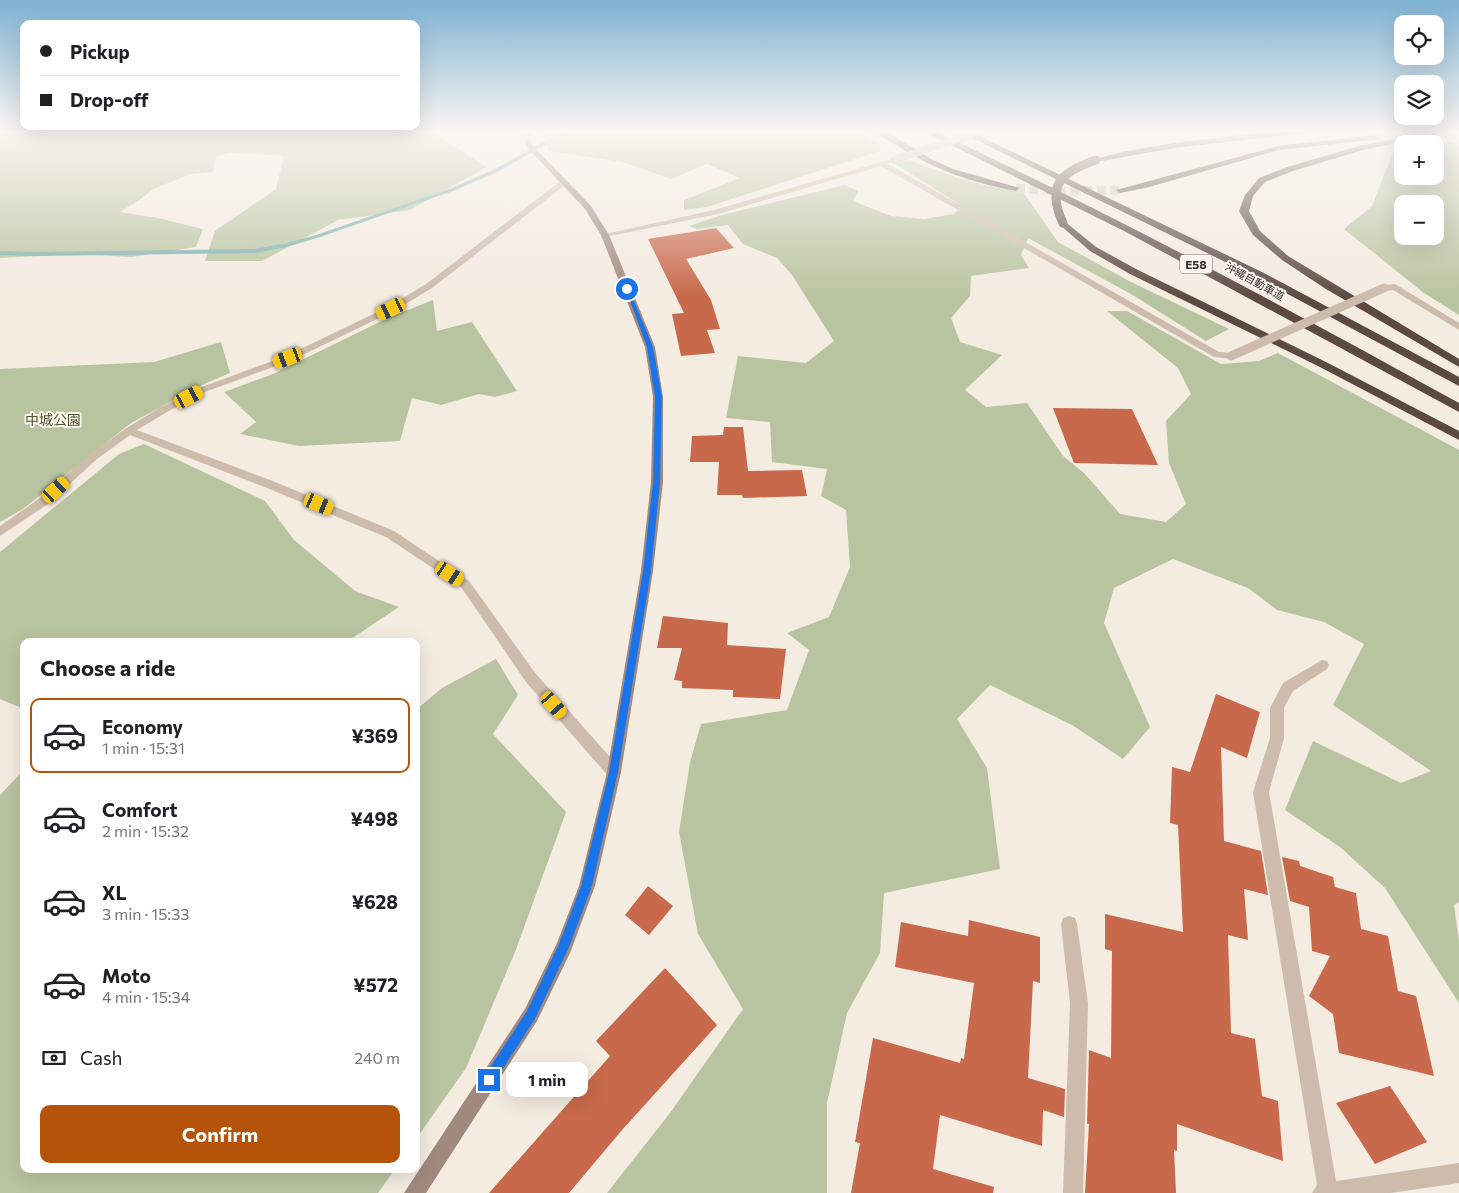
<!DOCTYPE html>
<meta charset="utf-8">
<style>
body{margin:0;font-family:Commissioner,"Noto Sans JP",sans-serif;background:#f6f6f6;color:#202124;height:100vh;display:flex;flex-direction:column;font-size:19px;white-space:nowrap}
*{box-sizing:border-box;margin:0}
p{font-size:16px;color:#757577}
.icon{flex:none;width:28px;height:28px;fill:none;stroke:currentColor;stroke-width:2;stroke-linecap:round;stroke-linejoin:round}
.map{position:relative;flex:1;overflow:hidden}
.sheet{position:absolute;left:20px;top:638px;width:400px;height:535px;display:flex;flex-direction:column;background:#fff;border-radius:10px;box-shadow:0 5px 20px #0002}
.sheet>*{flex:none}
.guide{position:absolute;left:20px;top:20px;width:400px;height:110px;border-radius:10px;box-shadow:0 5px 20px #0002;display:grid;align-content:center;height:110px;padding:0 20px;background:#fff}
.controls{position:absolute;left:1394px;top:15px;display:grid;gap:10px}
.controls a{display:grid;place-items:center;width:50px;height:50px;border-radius:10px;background:#fff;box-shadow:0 5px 20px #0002;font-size:25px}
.end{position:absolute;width:22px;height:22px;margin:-11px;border:6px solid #1a73e8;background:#fff;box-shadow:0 0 0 2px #fff}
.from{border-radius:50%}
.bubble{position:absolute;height:35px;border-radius:10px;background:#fff;box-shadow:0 5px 20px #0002;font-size:16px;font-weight:700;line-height:35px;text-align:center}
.car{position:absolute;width:15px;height:30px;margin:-15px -8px;border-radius:6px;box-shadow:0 0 4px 1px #0007;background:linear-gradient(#f5c518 24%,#345 0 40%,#f5c518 0 76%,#345 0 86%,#f5c518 0)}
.guide b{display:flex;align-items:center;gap:18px;height:48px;font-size:19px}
.guide b+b{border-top:1px solid #e0e0e0}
.guide i{width:12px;height:12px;background:#202124}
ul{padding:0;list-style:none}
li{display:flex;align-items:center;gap:15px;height:75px;margin:0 10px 8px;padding:0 10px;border:2px solid transparent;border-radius:10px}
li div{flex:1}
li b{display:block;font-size:19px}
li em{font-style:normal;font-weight:700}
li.selected{border-color:#b45309}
li>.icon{width:45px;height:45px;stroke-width:1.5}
h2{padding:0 20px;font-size:22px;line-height:60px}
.pay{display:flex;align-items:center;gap:12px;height:55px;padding:0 20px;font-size:19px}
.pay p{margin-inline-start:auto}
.cta{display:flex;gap:10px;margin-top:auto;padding:10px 20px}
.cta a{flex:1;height:58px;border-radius:10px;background:#b45309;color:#fff;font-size:20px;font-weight:700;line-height:58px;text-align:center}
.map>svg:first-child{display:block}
.green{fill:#b8c4a0;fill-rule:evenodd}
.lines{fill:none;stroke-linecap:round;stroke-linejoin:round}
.stream{fill:#7fb0b2;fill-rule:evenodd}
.building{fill:#c8694b}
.street-tunnel{stroke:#cfc6bd;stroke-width:8;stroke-dasharray:8 4;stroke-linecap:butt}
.highway-tunnel{stroke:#cfc6bd;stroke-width:9;stroke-dasharray:9 4.5;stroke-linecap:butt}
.street{fill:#cdbbac;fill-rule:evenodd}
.secondary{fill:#a18a7d;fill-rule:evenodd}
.highway{fill:#5c4a42;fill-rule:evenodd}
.street-bridge-far1{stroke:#cdbbac;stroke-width:8}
.street-bridge{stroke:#cdbbac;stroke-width:9}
.highway-bridge{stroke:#5c4a42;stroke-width:9}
.route{fill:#1a73e8}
.labels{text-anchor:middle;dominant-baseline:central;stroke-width:4;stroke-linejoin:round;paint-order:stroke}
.far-street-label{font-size:11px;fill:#3b302b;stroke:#fbf5ee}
.shield{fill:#fbf5ee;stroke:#756b66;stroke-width:1}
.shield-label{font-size:12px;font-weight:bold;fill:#3b302b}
.park-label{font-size:14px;fill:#4a5a2e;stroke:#fbf5ee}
</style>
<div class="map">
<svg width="1459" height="1193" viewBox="0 0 1459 1193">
<rect width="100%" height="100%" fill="#f4ebe1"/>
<path class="green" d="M0,131h431l55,36 -76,43 -72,10 -76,41h-57l10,-30 61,-42 8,-33 -54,-3 -14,3 -3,16 -22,2 -38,15 -11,9 -22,14 38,6 45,11 -7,18 -64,10 -56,-3 -76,4z
M546,131h311l23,13v7l-173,56 -23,3v-10l56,-22 -33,-14 -36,15 -48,-17 -74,-11 -6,-15z
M1450,141l9,5v169l-35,-22 -80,-64 28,-23 20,-51 10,-3v24h33v-31zM1402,204h33v32h-33z
M909,160c40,16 71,26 114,32l35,50 73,40 98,47 -23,12 -75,-47 -103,-56 -7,17 8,13 -58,8 -1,20 -19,22 9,24 42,13 -37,35 21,17 41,-4 36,53 21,17 36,41 46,8 20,-18 -17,-41 -3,-42 25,-27 -13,-26 -71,-57h20l94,53 38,-3 19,-8 181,97v452l-5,3 5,37v61l-74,-115 -45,-41 -55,-37 28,-69 88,42 30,-12 -98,-66 31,-61 -40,-22 -47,-12 -29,-22 -75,-29 -59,29 -10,35 46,104 -27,32 -51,-34 -82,-40 -33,34 30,49 13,101 -116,24 -4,60 -33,60 -20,90v90h-220l63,-80 73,-104 -45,-75 -19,-102 11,-70 11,-38 86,-14 22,-60 -22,-17 42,-16 21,-50 -4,-57 -25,-14 6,-27 -55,-7 -2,-40 -44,-4 12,-62 68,7 28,-22 -42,-66 -15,-17 -34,-14 -15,-19 -31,4 -8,-3 33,-11 123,-30 13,6 -5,10 38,15 33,3 30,-5 8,-8 -67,-42z
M433,300l4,31 35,-9 45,69 -22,6 -16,-3 -38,11 -29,-7 -12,43 -101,5 -59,-12 16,-12 -32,-30 49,-18 117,-57z
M221,342l9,31 -28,12 -71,38 -108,86 -23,13v-153l154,-7z
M144,444l121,57 29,39 61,51 44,16 -51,34h-324v68l-24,-10v-147l119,-98z
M496,659l22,36 -25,39 73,78 -51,140 -49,116 -50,71v-429l26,-22z
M24,770v399h371l-17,24h-378v-398z"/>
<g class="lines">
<path class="stream" d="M564,131h6l-71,40 -43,19 -136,47 -33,10 -32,6 -217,3 -38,-1v-4l38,1 217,-3 32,-6 29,-8 136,-47 43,-19z"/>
</g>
<path class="building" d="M716,228l18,20 -48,11 25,41 9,29 -13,1 8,23 -34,3 -9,-42 12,-1 -36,-74z
M1053,408l79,1 26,56 -84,-2z
M724,427h19l5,44 54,-1 5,26 -64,2 -1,-3h-25l2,-33h-29l2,-26 31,-1z
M663,616l65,7 -1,22 59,4 -6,50 -47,-2v-7l-51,-2v-7l-8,-1 8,-32h-25z
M1216,694l44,18 -13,46 -26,-11 3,94 37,10 7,44 -24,-6 4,51 -20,-5 3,98 24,6 7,57 16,5 5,60 -106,-37v27l-3,-1 2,43h-91l4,-69h-2l2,-74 22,8 1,-107 -7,-2v-35l78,18 -5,-107 -8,-2 2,-56 18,5z
M1282,857l17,4 1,5 33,11 2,10 21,6 5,36 27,7 10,55 18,5 18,80 -95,-23 -6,-39 -24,-18 21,-40 -18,-5 -3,-44 -19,-6z
M648,886l25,20 -24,29 -24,-20z
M969,920l71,17v46l-7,-2 -5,97 37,11 -1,28 -21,-7 -1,36 -102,-31 -7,54 61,18 -1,6h-142l9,-50 -5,-1 18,-104 87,25 1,-5 3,1 10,-76 -79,-16 6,-45 67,14z
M665,968l52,57 -95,105 -53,63h-80l121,-137 -14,-15z
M1390,1086l37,56 -52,22 -39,-61z"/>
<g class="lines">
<path class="street-tunnel" d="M1436,131l23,7"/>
<path class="highway-tunnel" d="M1016,188l43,3 61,-1"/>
<path class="street" d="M888,160l3,2 -3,2 331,188 12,1 5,3 -5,3 -17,-2 -333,-191 -163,48 -113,23 -4,-2 113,-25z
M562,180l7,2 -137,106 -38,23 -102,49 -87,32 -38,20 -30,18 133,50 124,51 75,50 67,93 83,93 2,5 -2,5 -5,2 -5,-2 -83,-95 -65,-95 -75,-50 -124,-51 -132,-51 -33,24 -49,45 -48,32v-10l40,-28 49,-43 36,-26 34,-21 40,-20 87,-32 102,-49 38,-23z
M1395,284l64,39v7l-66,-40 -9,1 -4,-3 4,-3z
M1322,660l5,1 2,4 -2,4 -34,22 -9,17v30l-15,54 67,389 123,-18v20l-68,10h-79l5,-8 -64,-393 17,-54v-30l13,-25z
M1069,916l6,2 2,6 11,79 -5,190h-20l7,-190 -9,-79 2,-6z"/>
<path class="secondary" d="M527,131h6l-3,8 2,6 59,61 18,29 46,112 8,50v85l-10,89 -32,201 -26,114 -25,67 -33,68 -111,172h-22l121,-184 32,-66 22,-57 28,-114 34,-201 10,-89 2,-85 -8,-50 -44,-112 -16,-26 -58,-62 -3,-8z"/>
<path class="highway" d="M875,131h10l48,29 20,9 67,19 -4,3c-42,-8 -79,-20 -115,-43 -8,-5 -18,-10 -26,-17z
M923,131h11c179,83 352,177 525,272v9l-333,-180z
M958,131h11l293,141 197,105v9l-205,-110z
M1278,131h30l-4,2 -130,15 -78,14 -4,-2 30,-8 52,-9z
M1435,131l12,1 -84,18 -70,21 -28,11 -12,14 -4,15 11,20 28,25 171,103v8l-133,-78 -44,-29 -29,-25 -14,-24 6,-16 14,-17 28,-11 72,-21z
M1377,135l4,2 -1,2 -101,11 -130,37 -29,6 -4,-3 162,-44z
M1063,220l33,27 42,23 188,92 133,69v9l-141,-74 -188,-92 -40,-23 -30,-26 -2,-2z"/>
<path class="street-bridge-far1" d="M894,160l88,-29"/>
<path class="street-bridge" d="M1231,356l153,-68"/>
<path class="highway-bridge" d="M1063,223c-17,-37 -3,-51 33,-63"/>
</g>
<linearGradient id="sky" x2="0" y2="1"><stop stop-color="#7eb2d2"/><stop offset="0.44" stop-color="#faf6f2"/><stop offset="1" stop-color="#faf6f2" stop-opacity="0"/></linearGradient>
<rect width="1459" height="298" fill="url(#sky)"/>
<path class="route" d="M625,287l4,2 24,58 9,50 -2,85 -9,89 -33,201 -26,114 -23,61 -34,72 -42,65 -4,2 -4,-2 -2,-4 2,-5 42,-64 32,-67 22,-58 28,-114 34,-201 10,-89 2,-85 -8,-50z"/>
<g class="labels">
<g class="far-street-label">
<text transform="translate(1255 281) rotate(29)">沖縄自動車道</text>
</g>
<rect class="shield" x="1180" y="254.5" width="32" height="19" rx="4"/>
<g class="shield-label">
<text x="1196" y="264">E58</text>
</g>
<g class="park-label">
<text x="53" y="419">中城公園</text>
</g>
</g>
</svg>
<div class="controls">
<a><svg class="icon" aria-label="locate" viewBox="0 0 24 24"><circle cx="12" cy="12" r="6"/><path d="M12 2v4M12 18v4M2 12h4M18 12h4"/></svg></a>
<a><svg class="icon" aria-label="layers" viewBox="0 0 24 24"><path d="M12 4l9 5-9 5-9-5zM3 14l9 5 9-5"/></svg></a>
<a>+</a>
<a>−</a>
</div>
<i class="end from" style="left:627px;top:289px"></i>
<i class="end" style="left:489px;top:1080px"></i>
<div class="bubble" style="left:506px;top:1062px;width:82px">1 min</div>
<i class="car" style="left:391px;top:309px;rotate:244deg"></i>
<i class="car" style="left:288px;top:358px;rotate:249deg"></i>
<i class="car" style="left:189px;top:397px;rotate:63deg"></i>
<i class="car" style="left:56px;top:490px;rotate:48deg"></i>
<i class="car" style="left:319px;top:504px;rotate:113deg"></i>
<i class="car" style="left:450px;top:574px;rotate:124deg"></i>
<i class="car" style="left:554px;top:705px;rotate:139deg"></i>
<div class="guide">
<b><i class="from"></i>Pickup</b>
<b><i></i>Drop-off</b>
</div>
<section class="sheet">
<h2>Choose a ride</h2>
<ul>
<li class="selected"><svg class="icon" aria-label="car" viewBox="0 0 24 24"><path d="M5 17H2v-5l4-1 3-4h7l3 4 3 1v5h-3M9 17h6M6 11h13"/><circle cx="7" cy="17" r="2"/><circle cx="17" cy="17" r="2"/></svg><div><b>Economy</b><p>1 min · 15:31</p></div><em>¥369</em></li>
<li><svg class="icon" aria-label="car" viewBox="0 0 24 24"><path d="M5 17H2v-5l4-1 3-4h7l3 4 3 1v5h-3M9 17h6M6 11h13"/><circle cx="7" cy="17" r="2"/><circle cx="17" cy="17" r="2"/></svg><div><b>Comfort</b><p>2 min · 15:32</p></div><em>¥498</em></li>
<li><svg class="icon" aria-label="car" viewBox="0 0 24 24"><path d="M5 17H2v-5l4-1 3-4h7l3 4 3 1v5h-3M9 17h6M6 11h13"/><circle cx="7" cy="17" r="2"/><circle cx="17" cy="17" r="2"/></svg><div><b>XL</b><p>3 min · 15:33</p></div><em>¥628</em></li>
<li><svg class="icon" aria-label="car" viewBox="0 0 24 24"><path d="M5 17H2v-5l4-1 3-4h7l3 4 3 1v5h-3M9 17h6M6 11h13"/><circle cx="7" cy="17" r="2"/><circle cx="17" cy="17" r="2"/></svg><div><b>Moto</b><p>4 min · 15:34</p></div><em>¥572</em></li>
</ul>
<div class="pay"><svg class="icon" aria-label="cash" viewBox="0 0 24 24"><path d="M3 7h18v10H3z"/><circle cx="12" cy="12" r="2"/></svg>Cash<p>240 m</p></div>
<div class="cta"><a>Confirm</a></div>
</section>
</div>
